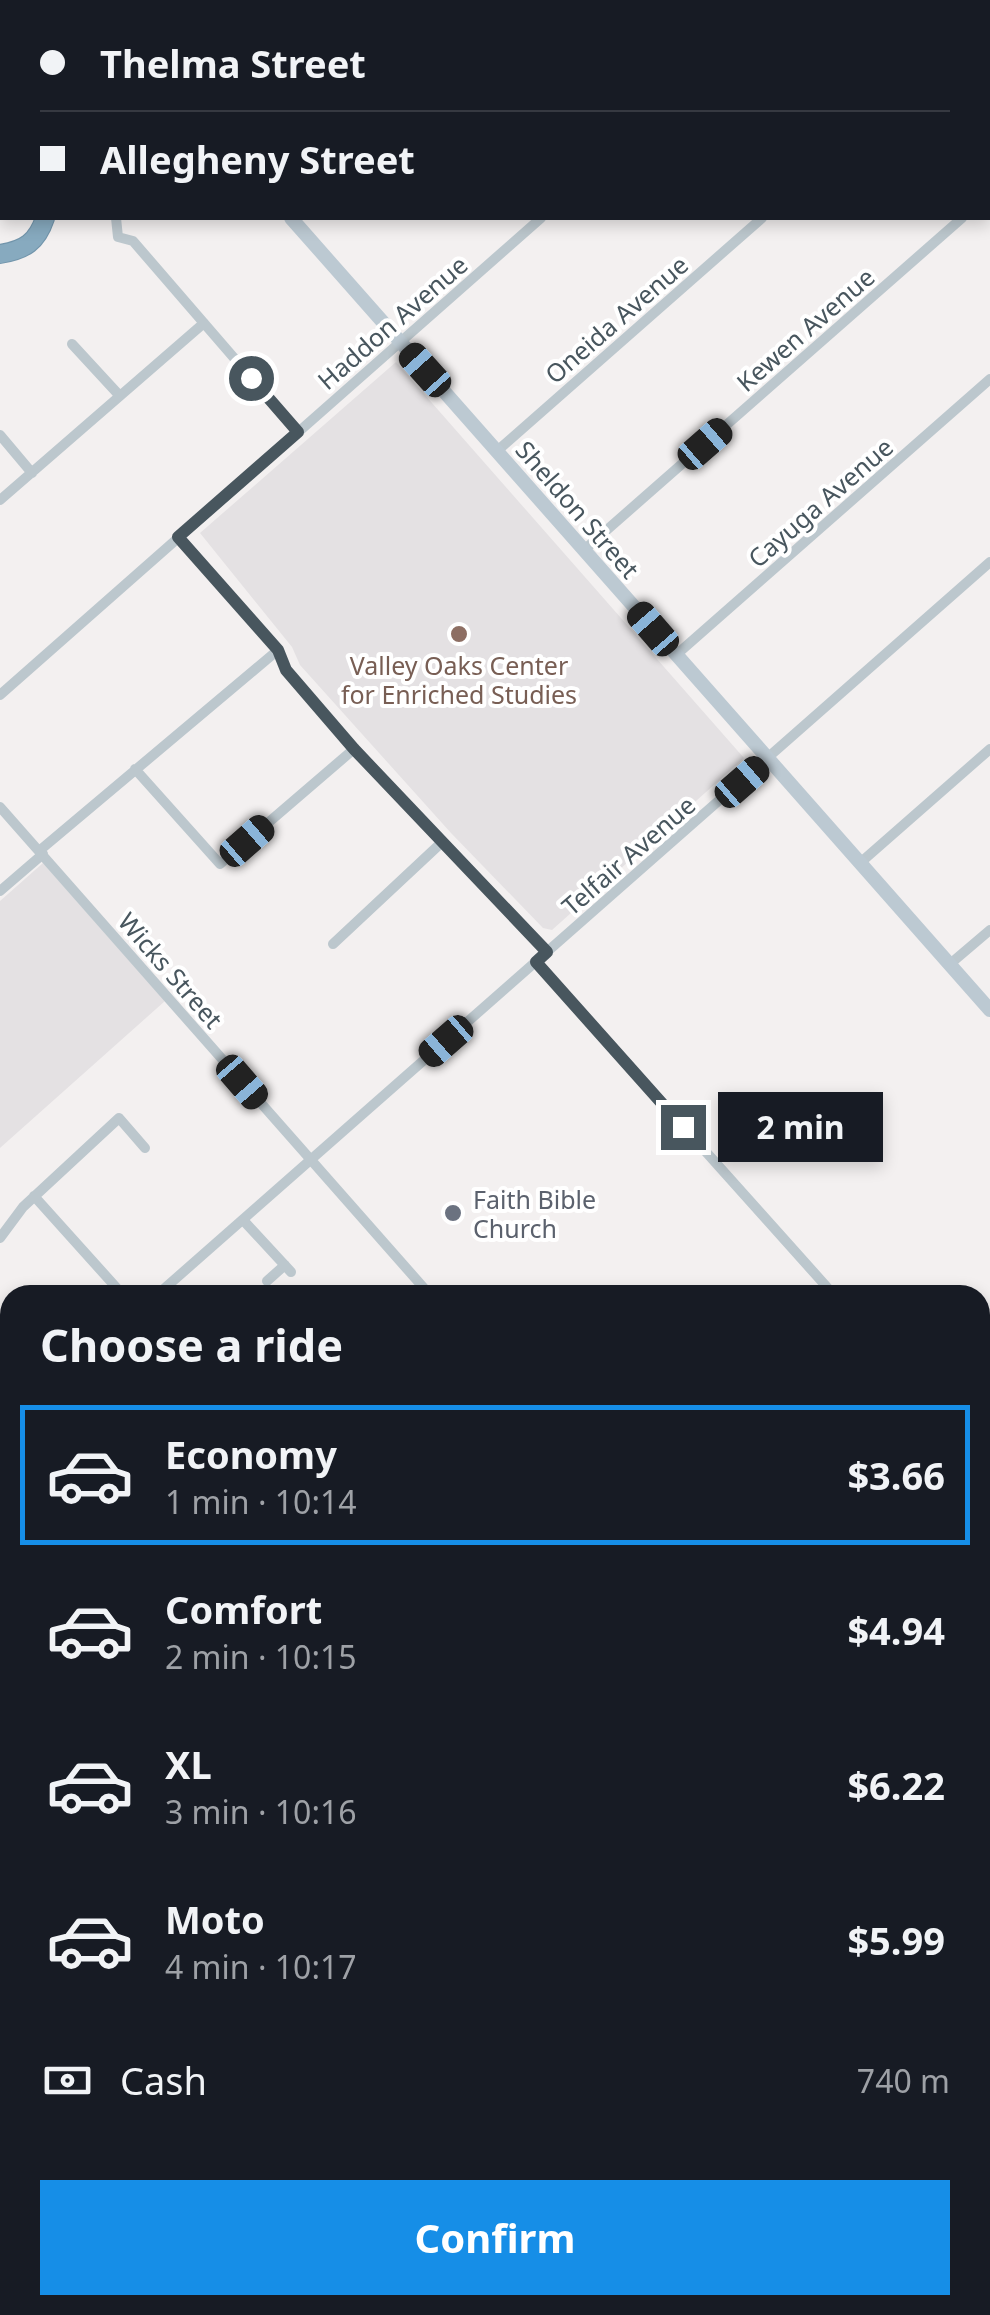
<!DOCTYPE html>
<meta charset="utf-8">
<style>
body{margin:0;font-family:"Noto Sans",sans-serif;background:#242831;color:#f1f3f6;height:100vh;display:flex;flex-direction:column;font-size:38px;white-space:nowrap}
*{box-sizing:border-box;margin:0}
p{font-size:32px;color:#9ea1a6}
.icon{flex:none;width:55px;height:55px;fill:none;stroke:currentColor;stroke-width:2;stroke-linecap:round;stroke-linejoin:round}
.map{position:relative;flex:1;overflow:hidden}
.side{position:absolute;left:0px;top:1285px;width:990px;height:1030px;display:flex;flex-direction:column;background:#171b24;border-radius:30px 30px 0 0;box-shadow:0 5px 15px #0003}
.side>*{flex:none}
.guide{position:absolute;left:0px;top:0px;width:990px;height:220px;box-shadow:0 5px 15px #0003;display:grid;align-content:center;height:220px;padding:0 40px;background:#171b24}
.end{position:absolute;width:45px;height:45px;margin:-22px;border:12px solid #48565e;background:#fff;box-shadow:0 0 0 5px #fff}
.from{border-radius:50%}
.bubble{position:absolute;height:70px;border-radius:0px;background:#171b24;box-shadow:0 5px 15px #0003;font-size:32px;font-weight:700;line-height:70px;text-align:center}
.car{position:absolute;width:30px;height:60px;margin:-30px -15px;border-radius:12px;box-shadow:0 0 8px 2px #0007;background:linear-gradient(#222 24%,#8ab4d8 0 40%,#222 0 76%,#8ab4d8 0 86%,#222 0)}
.guide b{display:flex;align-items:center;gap:35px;height:95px;font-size:38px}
.guide b+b{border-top:2px solid #363941}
.guide i{width:25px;height:25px;background:#f1f3f6}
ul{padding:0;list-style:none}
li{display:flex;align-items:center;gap:30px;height:140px;margin:0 20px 15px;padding:0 20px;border:5px solid transparent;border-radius:0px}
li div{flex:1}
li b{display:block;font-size:38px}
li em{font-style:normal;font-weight:700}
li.selected{border-color:#168ee7}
li>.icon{width:90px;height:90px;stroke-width:1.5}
h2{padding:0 40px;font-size:45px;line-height:120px}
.pay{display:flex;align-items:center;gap:25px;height:110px;padding:0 40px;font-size:38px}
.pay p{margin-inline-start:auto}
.primary-button{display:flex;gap:20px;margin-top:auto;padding:20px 40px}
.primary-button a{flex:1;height:115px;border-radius:0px;background:#168ee7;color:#fff;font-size:40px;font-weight:700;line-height:115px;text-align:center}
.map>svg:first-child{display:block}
.education{fill:#e4e1e3}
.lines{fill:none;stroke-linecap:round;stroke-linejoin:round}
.highway-casing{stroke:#7295ab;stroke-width:20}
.street{stroke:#bcc7cd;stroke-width:10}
.secondary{stroke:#bcc9d2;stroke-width:14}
.primary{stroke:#afc4cf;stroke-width:15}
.highway{stroke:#87aabf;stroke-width:18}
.rail-casing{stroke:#b2b6bb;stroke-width:6}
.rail{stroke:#fff;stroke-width:2.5;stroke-dasharray:8;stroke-linecap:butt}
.route{stroke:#48565e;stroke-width:12}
.education-dot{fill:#8d6e63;stroke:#fff;stroke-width:4}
.worship-dot{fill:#6b7280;stroke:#fff;stroke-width:4}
.labels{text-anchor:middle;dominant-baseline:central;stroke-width:8;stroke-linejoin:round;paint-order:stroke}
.street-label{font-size:25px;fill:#48565e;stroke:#fff}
.education-label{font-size:25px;fill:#785e54;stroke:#fff}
.worship-label{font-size:25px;fill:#5b616d;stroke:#fff;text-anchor:start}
</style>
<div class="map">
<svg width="990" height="2315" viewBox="0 0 990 2315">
<rect width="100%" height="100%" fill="#f3f0f0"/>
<path class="education" d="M396,362l348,396 -192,172 -9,-2 -92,-95 -151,-168 -8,-18 -92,-114z
M43,863l122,138 -165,147v-247z"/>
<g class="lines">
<defs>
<path id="highway" d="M0,254c25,-4 37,-12 45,-36"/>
</defs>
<use href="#highway" class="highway-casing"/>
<path class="street" d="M276,0l2,2
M515,0l3,2
M870,0l4,2
M167,2l2,-2
M558,2l3,-2
M785,2l3,-2
M988,90l2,3
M988,195l2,-2
M116,218l2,19 15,4 165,191
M72,344l47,51
M0,435l32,38
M497,451l265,-233
M0,500l204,-177
M179,537l99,113 8,20 68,79 193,203
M584,550l378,-332
M676,655l314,-276
M0,695l541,-477
M135,769l85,95 134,-115
M0,807l430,488
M39,851l239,-201
M860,863l130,-114
M0,891l43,-37
M333,944l107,-100
M536,962l298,333
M950,964l40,-34
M34,1196l89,99
M243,1220l48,52
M0,1238l23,-31 96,-89 26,30
M267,1281l18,-16
M157,1295l833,-733
M0,1434l10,-9
M980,1440l10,-9
M0,1447l10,11
M0,1513l10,11
M0,1723l10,11
M0,1807h10"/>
<path class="secondary" d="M100,0l2,2
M291,218l699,792"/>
<path class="primary" d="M980,1350l10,-9
M0,1954h10
M0,2208l10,-9"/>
<use href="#highway" class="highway"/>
<defs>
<path id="rail" d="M980,1388l10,-8
M0,2247l10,-9"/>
</defs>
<use href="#rail" class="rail-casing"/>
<use href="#rail" class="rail"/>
</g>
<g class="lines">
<path class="route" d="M251,378l47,54 -120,105 100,113 8,20 68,79 193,203 -11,10 147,165"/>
</g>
<circle class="education-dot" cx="459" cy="634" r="10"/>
<circle class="worship-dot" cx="453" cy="1213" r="10"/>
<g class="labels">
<g class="street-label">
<text transform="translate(616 319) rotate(-41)">Oneida Avenue</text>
<text transform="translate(392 322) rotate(-41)">Haddon Avenue</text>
<text transform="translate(805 329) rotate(-41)">Kewen Avenue</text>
<text transform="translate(820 502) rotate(-41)">Cayuga Avenue</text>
<text transform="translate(578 509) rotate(49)">Sheldon Street</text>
<text transform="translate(628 855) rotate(-41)">Telfair Avenue</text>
<text transform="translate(171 970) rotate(49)">Wicks Street</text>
</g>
<g class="education-label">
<text x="459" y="665">Valley Oaks Center<tspan x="459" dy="29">for Enriched Studies</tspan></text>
</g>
<g class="worship-label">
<text x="473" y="1199">Faith Bible<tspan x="473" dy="29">Church</tspan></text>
</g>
</g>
</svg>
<i class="end from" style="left:251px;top:378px"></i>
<i class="end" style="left:683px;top:1127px"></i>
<div class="bubble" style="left:718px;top:1092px;width:165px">2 min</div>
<i class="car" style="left:425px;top:370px;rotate:318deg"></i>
<i class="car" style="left:705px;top:444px;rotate:49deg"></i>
<i class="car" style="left:653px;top:629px;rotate:319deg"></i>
<i class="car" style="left:742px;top:782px;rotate:49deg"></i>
<i class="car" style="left:247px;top:841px;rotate:49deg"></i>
<i class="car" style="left:446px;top:1041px;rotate:229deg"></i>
<i class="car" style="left:242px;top:1082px;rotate:139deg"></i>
<div class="guide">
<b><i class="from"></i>Thelma Street</b>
<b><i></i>Allegheny Street</b>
</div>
<section class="side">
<h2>Choose a ride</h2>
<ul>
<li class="selected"><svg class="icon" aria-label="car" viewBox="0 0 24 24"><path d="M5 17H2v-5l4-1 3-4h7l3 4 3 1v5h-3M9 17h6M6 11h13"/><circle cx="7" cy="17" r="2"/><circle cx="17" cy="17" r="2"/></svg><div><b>Economy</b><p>1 min · 10:14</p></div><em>$3.66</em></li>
<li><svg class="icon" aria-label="car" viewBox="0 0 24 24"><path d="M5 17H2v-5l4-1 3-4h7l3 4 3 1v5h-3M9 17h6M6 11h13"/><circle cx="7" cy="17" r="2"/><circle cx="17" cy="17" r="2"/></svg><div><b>Comfort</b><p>2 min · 10:15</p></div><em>$4.94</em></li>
<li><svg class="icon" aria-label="car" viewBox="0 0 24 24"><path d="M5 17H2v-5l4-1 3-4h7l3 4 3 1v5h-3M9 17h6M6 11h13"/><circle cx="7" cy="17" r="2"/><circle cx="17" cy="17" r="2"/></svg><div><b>XL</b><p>3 min · 10:16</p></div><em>$6.22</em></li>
<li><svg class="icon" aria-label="car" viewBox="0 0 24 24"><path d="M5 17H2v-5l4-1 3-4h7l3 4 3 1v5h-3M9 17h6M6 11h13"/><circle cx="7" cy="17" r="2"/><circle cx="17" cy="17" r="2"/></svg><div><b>Moto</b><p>4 min · 10:17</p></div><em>$5.99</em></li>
</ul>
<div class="pay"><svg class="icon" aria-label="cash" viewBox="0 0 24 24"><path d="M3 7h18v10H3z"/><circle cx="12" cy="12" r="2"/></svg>Cash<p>740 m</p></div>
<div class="primary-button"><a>Confirm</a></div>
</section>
</div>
